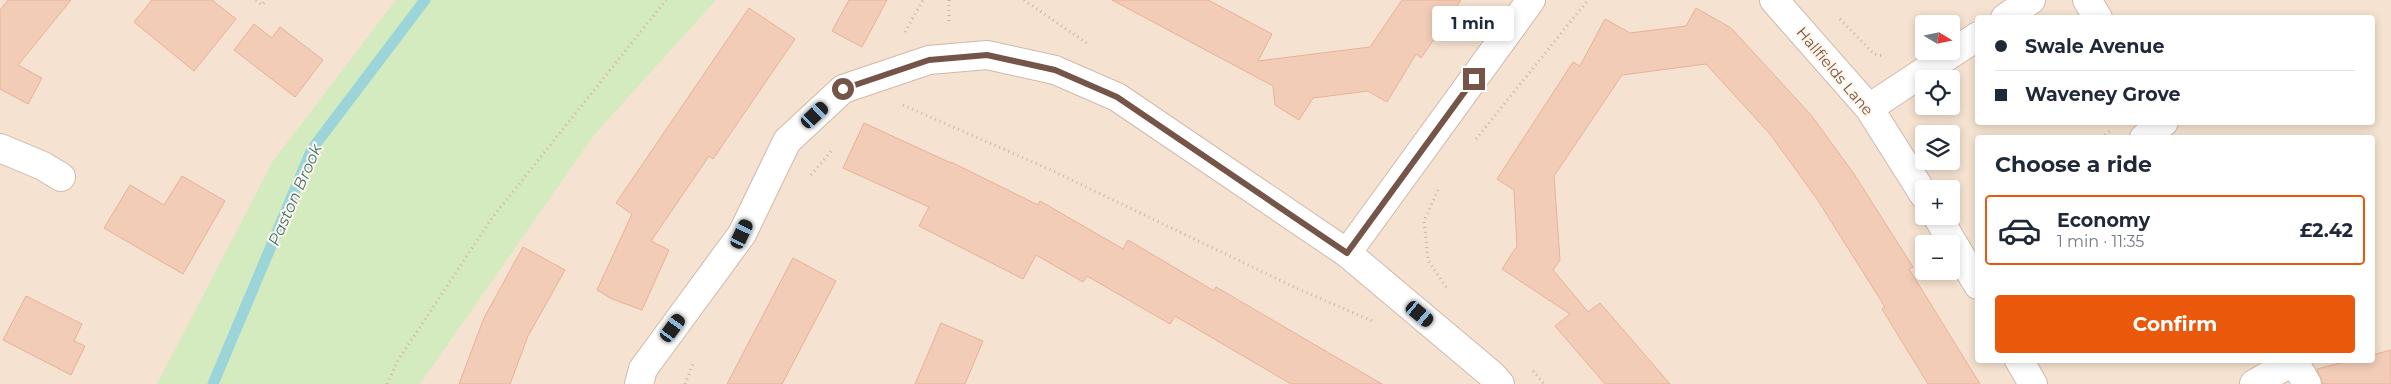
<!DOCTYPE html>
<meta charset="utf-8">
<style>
body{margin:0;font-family:Montserrat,sans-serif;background:#f6f6f7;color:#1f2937;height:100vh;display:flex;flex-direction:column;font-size:19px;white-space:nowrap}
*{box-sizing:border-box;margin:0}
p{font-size:16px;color:#747a83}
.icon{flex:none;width:28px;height:28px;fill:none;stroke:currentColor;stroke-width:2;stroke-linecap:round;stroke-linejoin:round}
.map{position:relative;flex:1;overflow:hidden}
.drawer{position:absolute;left:1975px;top:135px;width:400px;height:228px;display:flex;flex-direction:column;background:#fff;border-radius:5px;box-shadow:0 2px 8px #0003}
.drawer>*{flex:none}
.guide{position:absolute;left:1975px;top:15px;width:400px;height:110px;border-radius:5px;box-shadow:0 2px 8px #0003;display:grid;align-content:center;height:110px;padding:0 20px;background:#fff}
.needle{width:32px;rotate:100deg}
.tools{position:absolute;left:1915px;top:15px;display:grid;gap:10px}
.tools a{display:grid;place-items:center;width:45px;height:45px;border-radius:5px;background:#fff;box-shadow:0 2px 8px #0003;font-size:25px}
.end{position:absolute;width:22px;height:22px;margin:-11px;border:6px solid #755547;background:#fff;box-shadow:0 0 0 2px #fff}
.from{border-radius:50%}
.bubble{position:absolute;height:35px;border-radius:5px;background:#fff;box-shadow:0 2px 8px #0003;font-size:16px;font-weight:700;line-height:35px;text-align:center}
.car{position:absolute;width:15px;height:30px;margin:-15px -8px;border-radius:6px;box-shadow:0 0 4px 1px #0007;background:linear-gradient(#222 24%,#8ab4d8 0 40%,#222 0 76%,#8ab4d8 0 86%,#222 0)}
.guide b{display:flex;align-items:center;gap:18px;height:48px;font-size:19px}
.guide b+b{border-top:1px solid #e0e1e3}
.guide i{width:12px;height:12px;background:#1f2937}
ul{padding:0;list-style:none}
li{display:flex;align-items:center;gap:15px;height:70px;margin:0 10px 8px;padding:0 10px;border:2px solid #e0e1e3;border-radius:5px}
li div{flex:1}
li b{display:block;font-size:19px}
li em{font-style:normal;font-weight:700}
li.on{border-color:#ea580c}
li>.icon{width:45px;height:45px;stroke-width:1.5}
h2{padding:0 20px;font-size:22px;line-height:60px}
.primary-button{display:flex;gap:10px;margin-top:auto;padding:10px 20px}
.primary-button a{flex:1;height:58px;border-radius:5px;background:#ea580c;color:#fff;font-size:20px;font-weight:700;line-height:58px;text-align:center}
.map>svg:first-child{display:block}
.residential{fill:#f5e2d0;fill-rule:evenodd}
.green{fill:#d4ebc0}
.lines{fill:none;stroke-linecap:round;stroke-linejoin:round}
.stream{stroke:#9bd4d9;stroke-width:11}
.building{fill:#f3ccb8;stroke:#e7b198}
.minor-casing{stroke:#d1b9ab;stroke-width:30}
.path{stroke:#d8af9b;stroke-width:3;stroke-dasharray:1 4;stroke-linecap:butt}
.minor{stroke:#fff;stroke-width:28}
.route{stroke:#755547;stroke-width:6}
.labels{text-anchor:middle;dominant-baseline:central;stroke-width:4;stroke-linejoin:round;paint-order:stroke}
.street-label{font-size:15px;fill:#755547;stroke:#fff5e9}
.water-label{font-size:16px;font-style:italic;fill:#3a767c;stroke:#fff5e9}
</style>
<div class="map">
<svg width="2391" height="384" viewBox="0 0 2391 384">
<rect width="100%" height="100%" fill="#fdf1e2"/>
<path class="residential" d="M0,0h2391v384h-2391zM1978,18h394v104h-394zM1924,24h27v27h-27zM1924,79h27v27h-27zM1924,134h27v27h-27zM1978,138h394v222h-394zM1924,189h27v27h-27zM1924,244h27v27h-27z"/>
<path class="green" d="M396,0h320l-122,135 -174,249h-263l116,-223z"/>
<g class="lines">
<path class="stream" d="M213,384l99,-235 113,-149"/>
</g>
<path class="building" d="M8,0h63l-53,65 24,13 -14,26 -28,-15v-79z
M152,0h60l24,19 -42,52 -60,-49z
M849,0h38l-25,47 -30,-16z
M1112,0h96l64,34 -14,27 112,-14 32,-47h59l-40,58 -5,-4 -29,48 -19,-11 -55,7 -14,22 -24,-15 -2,-19z
M749,8l46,31 -82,120 -4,-3 -58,85 18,9 -27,60 -30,-11 -15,-9 35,-76 -16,-11z
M1696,8l35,20 80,87 43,59 59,93 -4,2 71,115h-52l-46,-75 3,-2 -68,-108 -47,-65 -64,-70 -84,11 -68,101 6,84 -7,10 35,42 12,-9 70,81h-65l-50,-58 15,-12 -68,-45 15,-23 -3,-56 -17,-11 76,-117 7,4 25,-47 25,14 56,-7z
M254,24l18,14 8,-11 43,33 -28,37 -61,-47z
M864,123l87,40v-1l87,43 2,-4 83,48 5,-9 86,51 2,-4 166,97h-91l-116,-68 -5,8 -83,-48 -4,6 -47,-27 -13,24 -104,-53 10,-19 -86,-39z
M182,176l43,25 -42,73 -79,-46 26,-43 34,20z
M523,247l42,23 -37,66 -18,48h-51l25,-66z
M793,258l43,23 -54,103h-55z
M26,296l56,28 -8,17 11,5 -14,29 -68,-35z
M941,323l42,18 -18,43h-50z
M2391,350v34h-68l-6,-15 35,-9h20v-5z"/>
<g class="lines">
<defs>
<path id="minor" d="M1774,0l95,108 55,87
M2087,0l11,18
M2005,18l26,-18
M1869,108l109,-72
M2144,138l20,-16
M0,148l43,18 18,11
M1937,216l41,69
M1347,253l184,-253
M2019,360l14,24
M639,384l4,-15 99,-135 45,-93 56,-52 86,-29 58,-5 68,15 62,27 230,156 145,122 8,9
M2254,384l40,-23 13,23"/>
</defs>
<use href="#minor" class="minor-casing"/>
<path class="path" d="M256,0l6,5 4,-5
M949,0v25
M1024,0l64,44
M1840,19l34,35 10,2
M905,32l18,-32
M903,105l148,65 245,118 76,33
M2101,138l9,-7
M1476,139l112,-139
M811,175l22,-26
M1438,190l-14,31 4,39 20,30
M1533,371l11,13
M387,384l10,-22 95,-144 174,-218
M685,384l9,-23"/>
<use href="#minor" class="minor"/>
</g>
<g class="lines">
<path class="route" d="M843,89l86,-29 58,-5 68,15 62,27 230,156 127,-174"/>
</g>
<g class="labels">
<g class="street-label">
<text transform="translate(1835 71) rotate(50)">Hallfields Lane</text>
</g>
<g class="water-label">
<text transform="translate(295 195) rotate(-66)">Paston Brook</text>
</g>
</g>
</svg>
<div class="tools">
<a><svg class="needle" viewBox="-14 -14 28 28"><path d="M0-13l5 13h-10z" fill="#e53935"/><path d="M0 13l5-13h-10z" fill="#747a83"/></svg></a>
<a><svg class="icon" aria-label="locate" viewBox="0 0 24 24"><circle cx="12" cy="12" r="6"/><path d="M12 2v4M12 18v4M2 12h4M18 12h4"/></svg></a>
<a><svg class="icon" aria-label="layers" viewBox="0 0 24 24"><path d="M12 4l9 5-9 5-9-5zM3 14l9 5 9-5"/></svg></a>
<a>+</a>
<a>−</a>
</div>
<i class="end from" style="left:843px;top:89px"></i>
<i class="end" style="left:1474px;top:79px"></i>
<div class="bubble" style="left:1432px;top:6px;width:82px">1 min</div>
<i class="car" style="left:815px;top:115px;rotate:47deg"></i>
<i class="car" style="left:742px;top:234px;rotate:25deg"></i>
<i class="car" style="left:1420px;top:314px;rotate:130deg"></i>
<i class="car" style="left:673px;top:328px;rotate:36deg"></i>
<div class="guide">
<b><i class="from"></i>Swale Avenue</b>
<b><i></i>Waveney Grove</b>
</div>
<section class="drawer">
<h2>Choose a ride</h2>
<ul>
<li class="on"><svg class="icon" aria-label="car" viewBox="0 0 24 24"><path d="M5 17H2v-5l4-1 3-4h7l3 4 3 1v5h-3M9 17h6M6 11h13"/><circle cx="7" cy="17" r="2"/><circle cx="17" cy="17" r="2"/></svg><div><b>Economy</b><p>1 min · 11:35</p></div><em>£2.42</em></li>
</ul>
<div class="primary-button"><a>Confirm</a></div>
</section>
</div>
